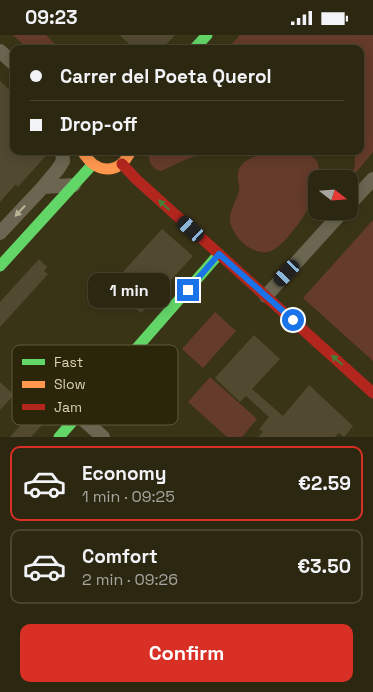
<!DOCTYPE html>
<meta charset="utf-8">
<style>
body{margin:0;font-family:"Space Grotesk",sans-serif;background:#342f1a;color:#f1f3f6;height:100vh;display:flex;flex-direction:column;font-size:19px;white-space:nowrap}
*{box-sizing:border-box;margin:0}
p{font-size:16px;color:#a6a59f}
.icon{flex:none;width:28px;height:28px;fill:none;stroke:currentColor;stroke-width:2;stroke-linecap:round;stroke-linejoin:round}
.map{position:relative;height:402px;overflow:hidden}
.drawer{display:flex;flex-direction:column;background:#2c2711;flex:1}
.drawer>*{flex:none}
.banner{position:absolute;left:10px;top:10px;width:354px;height:110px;border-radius:10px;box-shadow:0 2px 12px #0003,0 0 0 1px #484431;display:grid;align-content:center;height:110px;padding:0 20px;background:#2c2711}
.needle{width:32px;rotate:107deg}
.fabs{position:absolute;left:308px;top:135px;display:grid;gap:10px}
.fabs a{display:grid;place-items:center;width:50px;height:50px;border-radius:10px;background:#2c2711;box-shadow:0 2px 12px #0003,0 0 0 1px #484431;font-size:25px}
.end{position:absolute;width:22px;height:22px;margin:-11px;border:6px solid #1a73e8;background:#fff;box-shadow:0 0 0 2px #fff}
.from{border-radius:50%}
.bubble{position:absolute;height:35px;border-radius:10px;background:#2c2711;box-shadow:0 2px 12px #0003,0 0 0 1px #484431;font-size:16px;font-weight:700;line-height:35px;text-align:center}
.car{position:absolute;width:15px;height:30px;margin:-15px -8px;border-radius:6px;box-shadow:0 0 4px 1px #0007;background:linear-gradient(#222 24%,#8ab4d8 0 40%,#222 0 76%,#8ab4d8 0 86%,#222 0)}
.banner b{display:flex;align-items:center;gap:18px;height:48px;font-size:19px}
.banner b+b{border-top:1px solid #484431}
.banner i{width:12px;height:12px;background:#f1f3f6}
ul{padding:9px 0 0;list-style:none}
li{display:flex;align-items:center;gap:15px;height:75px;margin:0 10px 8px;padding:0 10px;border:2px solid #484431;border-radius:10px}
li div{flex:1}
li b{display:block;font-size:19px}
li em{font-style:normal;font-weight:700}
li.active{border-color:#d93025}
li>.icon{width:45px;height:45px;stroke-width:1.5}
.cta{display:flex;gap:10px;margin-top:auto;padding:10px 20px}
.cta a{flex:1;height:58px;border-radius:10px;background:#d93025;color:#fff;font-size:20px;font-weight:700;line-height:58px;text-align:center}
.status{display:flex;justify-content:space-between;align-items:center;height:35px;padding:0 25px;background:#2c2711;direction:ltr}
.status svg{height:14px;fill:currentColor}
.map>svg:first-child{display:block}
.green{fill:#653b2b}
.building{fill:#524931}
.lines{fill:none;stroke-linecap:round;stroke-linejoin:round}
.street{stroke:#6a6651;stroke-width:14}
.fast{stroke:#63d668;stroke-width:11}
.slow{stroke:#ff974d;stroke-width:11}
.jam{stroke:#b3261e;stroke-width:11}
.oneway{fill:#477e38}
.oneway2{fill:#b8b396}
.route{stroke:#1a73e8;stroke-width:6}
.key{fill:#2b2509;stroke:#605a3c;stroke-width:1}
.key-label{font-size:14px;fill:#dad4b3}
</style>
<div class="status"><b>09:23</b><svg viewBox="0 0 49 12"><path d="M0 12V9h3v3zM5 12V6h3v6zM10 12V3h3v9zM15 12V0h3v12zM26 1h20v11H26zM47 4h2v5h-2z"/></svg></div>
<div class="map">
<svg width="373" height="402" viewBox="0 0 373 402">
<rect width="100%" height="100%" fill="#3a3417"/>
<path class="green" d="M13,0h33l14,14h-32z
M240,0h133v117l-21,25 3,-13v-13h5v-102h-133z
M148,116h64l-25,8 -26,12 -6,-2 -5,-6z
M278,116c20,0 45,-2 41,28h-3c0,3 1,8 0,11 -2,15 -31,56 -45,61 -11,4 -24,-3 -31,-11 -5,-6 -10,-13 -10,-21 0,-9 7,-19 9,-29 1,-6 -2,-10 -1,-15 0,-18 27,-21 40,-24z
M373,185v141l-70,-63z
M215,277l21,19 -33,37 -21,-19z
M210,342l47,42 -15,18h-15l-39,-35z"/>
<path class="building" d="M119,0h56l-13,14h-27z
M0,46l14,13v57h36l-32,36 -2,-3 -16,18z
M162,194l31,27 -52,57 -31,-27z
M39,224l8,8 -3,4 4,3 -48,53v-25z
M254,300l26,24 -28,30 31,27 26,-31 44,41 -9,11 -5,-4 -4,4h-77l5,-5 -4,-3 10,-12 -23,-21 -6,6 -25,-24z
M0,347l14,13 -14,15z
M34,375l12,11 -15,16h-21z"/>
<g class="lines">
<path class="street" d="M0,16l14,13
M43,152l15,-18 5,-8 -1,-10
M349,170l24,-26
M0,198l43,-46 31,-2
M266,261l77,-85
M78,380l25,22"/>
<path class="fast" d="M194,14l13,-14
M0,231l92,-101
M59,402l160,-183"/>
<path class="slow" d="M82,116c14,23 36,25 49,0"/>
<path class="jam" d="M122,129l14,15 237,214"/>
</g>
<defs><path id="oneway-solid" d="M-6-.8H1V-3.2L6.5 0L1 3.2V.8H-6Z" transform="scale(1.25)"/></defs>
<g class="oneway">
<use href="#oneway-solid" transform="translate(164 170) rotate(-138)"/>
<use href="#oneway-solid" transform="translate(337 325) rotate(-138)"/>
</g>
<use class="oneway2" href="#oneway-solid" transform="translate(20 176) rotate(133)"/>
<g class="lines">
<path class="route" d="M188,255l31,-36 74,66"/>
</g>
<rect x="12" y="310" width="166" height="80" rx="8" class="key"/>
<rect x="22" y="324" width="23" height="6" fill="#63d668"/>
<rect x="22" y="346" width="23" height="7" fill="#ff974d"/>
<rect x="22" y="369" width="23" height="6" fill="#b3261e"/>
<g class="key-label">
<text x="54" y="332">Fast</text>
<text x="54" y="354">Slow</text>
<text x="54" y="377">Jam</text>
</g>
</svg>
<div class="fabs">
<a><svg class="needle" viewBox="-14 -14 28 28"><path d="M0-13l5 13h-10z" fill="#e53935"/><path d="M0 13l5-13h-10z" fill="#a6a59f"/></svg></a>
</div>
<i class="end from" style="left:293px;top:285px"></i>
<i class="end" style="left:188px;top:255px"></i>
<div class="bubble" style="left:88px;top:238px;width:82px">1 min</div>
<i class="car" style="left:191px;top:194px;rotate:312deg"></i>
<i class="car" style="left:287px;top:238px;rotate:223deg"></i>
<div class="banner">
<b><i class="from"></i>Carrer del Poeta Querol</b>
<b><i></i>Drop-off</b>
</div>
</div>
<section class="drawer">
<ul>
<li class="active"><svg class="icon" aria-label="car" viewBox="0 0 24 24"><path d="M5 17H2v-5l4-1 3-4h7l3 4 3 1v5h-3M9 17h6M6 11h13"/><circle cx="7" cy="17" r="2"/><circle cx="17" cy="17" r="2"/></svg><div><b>Economy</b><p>1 min · 09:25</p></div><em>€2.59</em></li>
<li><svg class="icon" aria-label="car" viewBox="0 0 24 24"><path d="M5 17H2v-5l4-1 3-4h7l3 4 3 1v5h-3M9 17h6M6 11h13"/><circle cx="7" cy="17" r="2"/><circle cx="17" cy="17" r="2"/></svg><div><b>Comfort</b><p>2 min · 09:26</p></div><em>€3.50</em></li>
</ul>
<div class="cta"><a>Confirm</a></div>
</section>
